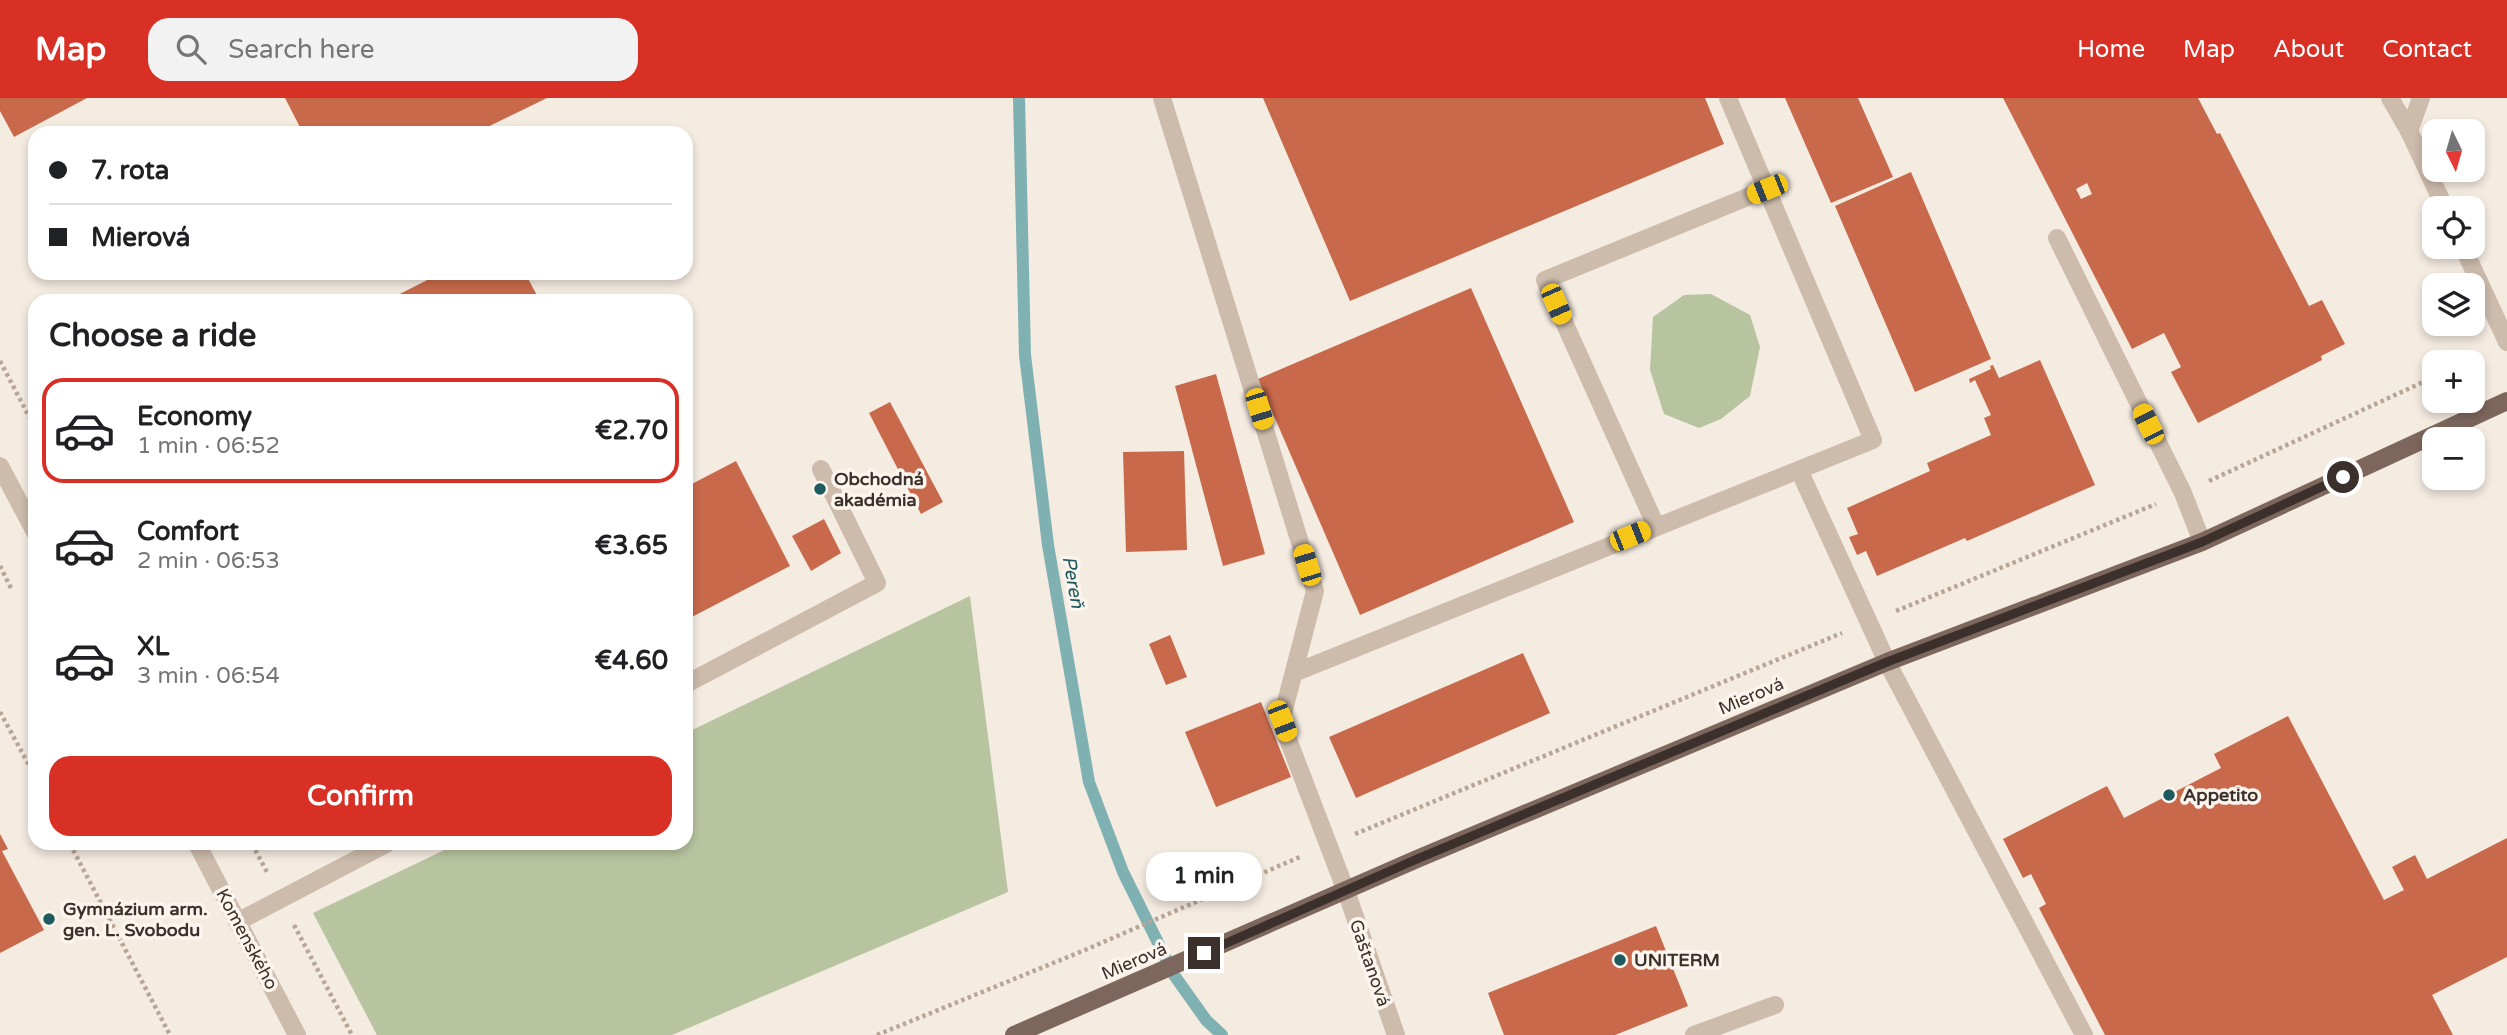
<!DOCTYPE html>
<meta charset="utf-8">
<style>
body{margin:0;font-family:"Varela Round",sans-serif;background:#f2f2f2;color:#202124;height:100vh;display:flex;flex-direction:column;font-size:26px;white-space:nowrap}
*{box-sizing:border-box;margin:0}
p{font-size:23px;color:#757577}
.icon{flex:none;width:38px;height:38px;fill:none;stroke:currentColor;stroke-width:2;stroke-linecap:round;stroke-linejoin:round}
.map{position:relative;flex:1;overflow:hidden}
.sheet{position:absolute;left:28px;top:196px;width:665px;height:556px;display:flex;flex-direction:column;background:#fff;border-radius:21px;box-shadow:0 4px 10px #0003}
.sheet>*{flex:none}
.guide{position:absolute;left:28px;top:28px;width:665px;height:154px;border-radius:21px;box-shadow:0 4px 10px #0003;display:grid;align-content:center;height:154px;padding:0 21px;background:#fff}
.needle{width:46px;rotate:175deg}
.tools{position:absolute;left:2422px;top:21px;display:grid;gap:14px}
.tools a{display:grid;place-items:center;width:63px;height:63px;border-radius:14px;background:#fff;box-shadow:0 4px 10px #0003;font-size:35px}
.end{position:absolute;width:32px;height:32px;margin:-16px;border:9px solid #3b302b;background:#fff;box-shadow:0 0 0 4px #fff}
.from{border-radius:50%}
.bubble{position:absolute;height:49px;border-radius:21px;background:#fff;box-shadow:0 4px 10px #0003;font-size:23px;font-weight:800;line-height:49px;text-align:center}
.car{position:absolute;width:21px;height:42px;margin:-21px -10px;border-radius:9px;box-shadow:0 0 5px 2px #0007;background:linear-gradient(#f5c518 24%,#345 0 40%,#f5c518 0 76%,#345 0 86%,#f5c518 0)}
.guide b{display:flex;align-items:center;gap:24px;height:66px;font-size:26px}
.guide b+b{border-top:2px solid #e0e0e0}
.guide i{width:18px;height:18px;background:#202124}
ul{padding:0;list-style:none}
li{display:flex;align-items:center;gap:21px;height:105px;margin:0 14px 10px;padding:0 7px;border:4px solid transparent;border-radius:21px}
li div{flex:1}
li b{display:block;font-size:26px}
li em{font-style:normal;font-weight:800}
li.selected{border-color:#d93025}
li>.icon{width:63px;height:63px;stroke-width:1.5}
h2{padding:0 21px;font-size:32px;line-height:84px}
.cta{display:flex;gap:14px;margin-top:auto;padding:14px 21px}
.cta a{flex:1;height:80px;border-radius:21px;background:#d93025;color:#fff;font-size:28px;font-weight:800;line-height:80px;text-align:center}
header{display:flex;align-items:center;gap:42px;box-sizing:border-box;height:98px;padding:0 35px;background:#d93025;color:#fff}
header strong{font-size:33px}
nav{display:flex;gap:38px;margin-inline-start:auto;font-size:24px}
.search{width:490px;height:63px;background:#f2f2f2;display:flex;align-items:center;gap:18px;box-sizing:border-box;padding:0 24px;border-radius:21px;color:#757577;font-size:26px}
.map>svg:first-child{display:block}
.green{fill:#b8c4a0}
.lines{fill:none;stroke-linecap:round;stroke-linejoin:round}
.stream{stroke:#7fb0b2;stroke-width:12}
.building{fill:#c8694b;fill-rule:evenodd}
.path{stroke:#b9a596;stroke-width:4.5;stroke-dasharray:3.5 3.5;stroke-linecap:butt}
.lane{stroke:#cdbbac;stroke-width:18}
.street{stroke:#cdbbac;stroke-width:18}
.primary{stroke:#7d675c;stroke-width:18}
.route{stroke:#3b302b;stroke-width:9}
.poi-dot{fill:#1f5a5e;stroke:#fbf5ee;stroke-width:2.5}
.labels{text-anchor:middle;dominant-baseline:central;stroke-width:7;stroke-linejoin:round;paint-order:stroke}
.poi-label{font-size:18px;font-weight:bold;fill:#3b302b;stroke:#fbf5ee;text-anchor:start}
.street-label{font-size:18px;fill:#3b302b;stroke:#fbf5ee}
.water-label{font-size:19px;font-style:italic;fill:#1f5a5e;stroke:#fbf5ee}
</style>
<header>
<strong>Map</strong>
<div class="search"><svg class="icon" aria-label="search" viewBox="0 0 24 24"><circle cx="10" cy="10" r="6"/><path d="M15 15l6 6"/></svg>Search here</div>
<nav><a>Home</a><a>Map</a><a>About</a><a>Contact</a></nav>
</header>
<div class="map">
<svg width="2507" height="937" viewBox="0 0 2507 937">
<rect width="100%" height="100%" fill="#f4ebe1"/>
<path class="green" d="M1711,196l39,21 10,32 -10,49 -29,23 -22,9 -35,-14 -14,-44 3,-53 31,-22z
M970,498l38,296 -336,143h-295l-64,-122 144,-69h229v-111z"/>
<g class="lines">
<path class="stream" d="M1019,0l6,257 23,190 41,237 34,90 51,103 32,45 16,15"/>
</g>
<path class="building" d="M0,0h87l-73,39 -14,-26z
M285,0h262l-72,35h-172z
M1263,0h442l19,46 -374,157z
M1785,0h73l35,79 -62,26z
M2003,0h195l19,36 3,-1 89,173 13,-6 23,44 -24,12 1,4 -124,63 -27,-51 10,-5 -17,-34 -32,16zM2087,85l5,11 -11,5 -5,-10z
M1911,74l80,187 -76,33 -80,-186z
M441,175h84l15,28h-154z
M1471,190l103,234 -214,93 -102,-236z
M2040,262l55,125 -128,56 -2,-3 -88,38 -11,-25 -9,4 -8,-18 9,-3 -11,-26 83,-37 -3,-8 64,-28 -7,-17 7,-3 -16,-35 -5,3 -1,-4 22,-10 -1,-3 3,-1 6,13z
M1216,276l49,180 -42,12 -48,-180z
M890,304l53,100 -22,12 -52,-101z
M1184,353l3,99 -61,2 -3,-100z
M736,363l54,105 -104,54v-133z
M824,421l17,34 -30,18 -19,-35z
M1170,537l17,42 -21,8 -17,-41z
M1523,555l27,60 -194,85 -27,-61z
M1261,604l30,75 -75,30 -31,-75z
M2288,618l96,184 20,-10 -12,-23 23,-12 12,24 80,-41v119l-75,38 21,40h-348l-66,-127 7,-4 -15,-30 -8,4 -20,-39 104,-53 17,32 97,-50 -7,-14z
M0,736l8,15 -6,2 42,79 -44,23z
M1656,828l32,80 -73,29h-111l-16,-42z"/>
<g class="lines">
<path class="path" d="M0,263l35,67
M2209,383l225,-104
M0,468l11,22
M1896,513l260,-107
M0,614l35,64
M1355,736l487,-201
M70,746l100,191
M252,746l16,30
M294,827l58,110
M877,937l208,-85 217,-94"/>
<path class="lane" d="M1162,0l153,493 -34,130 65,170
M2409,33l12,-33
M2057,140l126,255 19,49
M1799,372l88,192 197,373
M1656,428l-111,-246 222,-91
M1294,575l579,-233 -145,-342
M686,586l191,-101 -56,-114
M237,824l149,-78
M1694,937l81,-30"/>
<path class="street" d="M2390,0l19,33 36,77
M2463,149l44,95
M0,368l35,66
M197,746l100,191
M1346,793l50,144"/>
<path class="primary" d="M1014,937l403,-176 470,-197 315,-120 305,-141"/>
</g>
<g class="lines">
<path class="route" d="M1204,855l213,-94 470,-197 315,-120 141,-65"/>
</g>
<g class="poi-dot">
<circle cx="820" cy="391" r="7"/>
<circle cx="2169" cy="697" r="7"/>
<circle cx="49" cy="821" r="7"/>
<circle cx="1620" cy="862" r="7"/>
</g>
<g class="labels">
<g class="poi-label">
<text x="834" y="381">Obchodná<tspan x="834" dy="21">akadémia</tspan></text>
<text x="2183" y="697">Appetito</text>
<text x="63" y="811">Gymnázium arm.<tspan x="63" dy="21">gen. L. Svobodu</tspan></text>
<text x="1634" y="862">UNITERM</text>
</g>
<g class="street-label">
<text transform="translate(1751 598) rotate(-23)">Mierová</text>
<text transform="translate(247 841) rotate(62)">Komenského</text>
<text transform="translate(1134 863) rotate(-23)">Mierová</text>
<text transform="translate(1370 865) rotate(71)">Gaštanová</text>
</g>
<g class="water-label">
<text transform="translate(1073 484) rotate(80)">Pereň</text>
</g>
</g>
</svg>
<div class="tools">
<a><svg class="needle" viewBox="-14 -14 28 28"><path d="M0-13l5 13h-10z" fill="#e53935"/><path d="M0 13l5-13h-10z" fill="#757577"/></svg></a>
<a><svg class="icon" aria-label="locate" viewBox="0 0 24 24"><circle cx="12" cy="12" r="6"/><path d="M12 2v4M12 18v4M2 12h4M18 12h4"/></svg></a>
<a><svg class="icon" aria-label="layers" viewBox="0 0 24 24"><path d="M12 4l9 5-9 5-9-5zM3 14l9 5 9-5"/></svg></a>
<a>+</a>
<a>−</a>
</div>
<i class="end from" style="left:2343px;top:379px"></i>
<i class="end" style="left:1204px;top:855px"></i>
<div class="bubble" style="left:1146px;top:754px;width:116px">1 min</div>
<i class="car" style="left:1767px;top:91px;rotate:248deg"></i>
<i class="car" style="left:1556px;top:206px;rotate:156deg"></i>
<i class="car" style="left:1259px;top:311px;rotate:163deg"></i>
<i class="car" style="left:2148px;top:326px;rotate:334deg"></i>
<i class="car" style="left:1630px;top:438px;rotate:68deg"></i>
<i class="car" style="left:1307px;top:467px;rotate:343deg"></i>
<i class="car" style="left:1282px;top:623px;rotate:159deg"></i>
<div class="guide">
<b><i class="from"></i>7. rota</b>
<b><i></i>Mierová</b>
</div>
<section class="sheet">
<h2>Choose a ride</h2>
<ul>
<li class="selected"><svg class="icon" aria-label="car" viewBox="0 0 24 24"><path d="M5 17H2v-5l4-1 3-4h7l3 4 3 1v5h-3M9 17h6M6 11h13"/><circle cx="7" cy="17" r="2"/><circle cx="17" cy="17" r="2"/></svg><div><b>Economy</b><p>1 min · 06:52</p></div><em>€2.70</em></li>
<li><svg class="icon" aria-label="car" viewBox="0 0 24 24"><path d="M5 17H2v-5l4-1 3-4h7l3 4 3 1v5h-3M9 17h6M6 11h13"/><circle cx="7" cy="17" r="2"/><circle cx="17" cy="17" r="2"/></svg><div><b>Comfort</b><p>2 min · 06:53</p></div><em>€3.65</em></li>
<li><svg class="icon" aria-label="car" viewBox="0 0 24 24"><path d="M5 17H2v-5l4-1 3-4h7l3 4 3 1v5h-3M9 17h6M6 11h13"/><circle cx="7" cy="17" r="2"/><circle cx="17" cy="17" r="2"/></svg><div><b>XL</b><p>3 min · 06:54</p></div><em>€4.60</em></li>
</ul>
<div class="cta"><a>Confirm</a></div>
</section>
</div>
